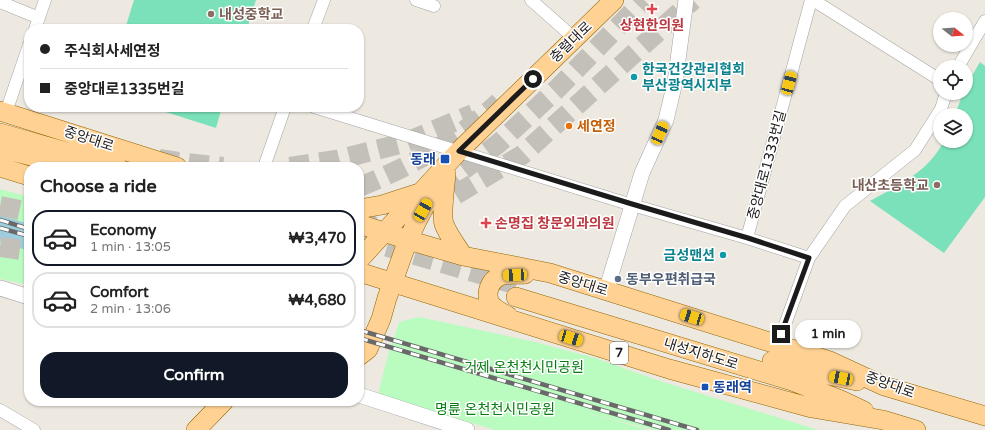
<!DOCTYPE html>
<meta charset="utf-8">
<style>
body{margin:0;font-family:"Varela Round","Noto Sans KR",sans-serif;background:#f2f2f2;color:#222;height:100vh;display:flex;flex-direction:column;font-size:15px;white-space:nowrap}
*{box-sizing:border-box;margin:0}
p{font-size:13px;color:#767676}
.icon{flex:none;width:22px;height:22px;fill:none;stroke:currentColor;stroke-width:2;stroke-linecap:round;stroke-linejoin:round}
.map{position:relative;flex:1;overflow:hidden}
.drawer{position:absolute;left:24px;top:162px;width:340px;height:244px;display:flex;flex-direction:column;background:#fff;border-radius:16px;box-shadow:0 1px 3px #0004}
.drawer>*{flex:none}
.guide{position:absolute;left:24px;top:24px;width:340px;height:88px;border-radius:16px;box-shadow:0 1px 3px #0004;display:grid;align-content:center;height:88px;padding:0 16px;background:#fff}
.needle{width:26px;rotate:107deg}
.tools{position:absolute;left:933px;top:12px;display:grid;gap:8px}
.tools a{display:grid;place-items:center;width:40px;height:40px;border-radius:50%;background:#fff;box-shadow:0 1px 3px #0004;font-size:20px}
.end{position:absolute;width:18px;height:18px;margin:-9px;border:5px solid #1b1b1b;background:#fff;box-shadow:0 0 0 2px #fff}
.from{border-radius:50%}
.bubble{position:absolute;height:28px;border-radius:14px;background:#fff;box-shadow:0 1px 3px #0004;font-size:13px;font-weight:700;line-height:28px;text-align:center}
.car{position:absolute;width:12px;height:24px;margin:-12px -6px;border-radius:5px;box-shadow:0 0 3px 1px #0007;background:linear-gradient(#f5c518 24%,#345 0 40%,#f5c518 0 76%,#345 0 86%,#f5c518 0)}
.guide b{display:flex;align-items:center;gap:14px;height:38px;font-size:15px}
.guide b+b{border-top:1px solid #e0e0e0}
.guide i{width:10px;height:10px;background:#222}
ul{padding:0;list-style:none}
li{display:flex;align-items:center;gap:12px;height:56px;margin:0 8px 6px;padding:0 8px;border:2px solid #e0e0e0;border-radius:16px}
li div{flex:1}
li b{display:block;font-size:15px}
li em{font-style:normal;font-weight:700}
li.on{border-color:#111827}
li>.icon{width:36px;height:36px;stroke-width:1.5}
h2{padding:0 16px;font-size:18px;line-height:48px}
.cta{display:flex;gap:8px;margin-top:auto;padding:8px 16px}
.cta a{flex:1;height:46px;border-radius:16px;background:#111827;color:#fff;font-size:16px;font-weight:700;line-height:46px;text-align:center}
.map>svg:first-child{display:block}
.park{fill:#bafbc0}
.pitch{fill:#7ae1ba}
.water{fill:#9ecedd}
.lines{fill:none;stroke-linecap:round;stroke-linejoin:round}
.primary-tunnel{stroke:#c3c0b9;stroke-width:19;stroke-dasharray:19 10;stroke-linecap:butt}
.trunk-tunnel{stroke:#c3c0b9;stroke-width:20;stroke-dasharray:20 10;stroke-linecap:butt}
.minor-casing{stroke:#a2a2a2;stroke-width:13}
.tertiary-casing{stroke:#a2a2a2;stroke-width:16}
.primary-casing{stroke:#936400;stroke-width:20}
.minor{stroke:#fff;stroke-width:12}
.tertiary{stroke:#fff;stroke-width:15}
.primary{stroke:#ffd294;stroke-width:19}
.rail-casing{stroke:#696969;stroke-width:4.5}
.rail{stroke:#fff;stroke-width:3;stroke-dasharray:9;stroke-linecap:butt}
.route{stroke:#1b1b1b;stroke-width:5}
.health-dot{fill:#e0444e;stroke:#fff;stroke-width:1.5}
.education-dot{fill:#8d6e63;stroke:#fff;stroke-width:1.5}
.culture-dot{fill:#0f9aa8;stroke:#fff;stroke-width:1.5}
.food-dot{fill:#e8710a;stroke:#fff;stroke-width:1.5}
.transit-dot{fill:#1a4fb4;stroke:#fff;stroke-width:1.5}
.service-dot{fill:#5c6f8a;stroke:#fff;stroke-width:1.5}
.labels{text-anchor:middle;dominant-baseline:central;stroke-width:3;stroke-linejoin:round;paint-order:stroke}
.shield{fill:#fff;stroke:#5f5f5f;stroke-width:1}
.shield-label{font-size:13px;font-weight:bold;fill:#1b1b1b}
.education-label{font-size:14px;font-weight:bold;fill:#785e54;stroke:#fff;text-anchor:start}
.health-label{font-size:14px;font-weight:bold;fill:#be3a42;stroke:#fff}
.street-label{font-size:14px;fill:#1b1b1b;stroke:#fff}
.culture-label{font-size:14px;font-weight:bold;fill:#0d838f;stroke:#fff;text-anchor:start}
.food-label{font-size:14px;font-weight:bold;fill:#c56008;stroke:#fff;text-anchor:start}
.transit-label{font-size:14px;font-weight:bold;fill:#164399;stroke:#fff;text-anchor:end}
.service-label{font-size:14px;font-weight:bold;fill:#4e5e75;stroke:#fff;text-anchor:start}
.park-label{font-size:14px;fill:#077c12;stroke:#fff}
</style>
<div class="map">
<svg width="985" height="430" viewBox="0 0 985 430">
<rect width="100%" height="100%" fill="#ede9e0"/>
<path class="park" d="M0,189l29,8v88l-29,-6z
M419,317l116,25 60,16 62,22 161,50h-164l-77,-20 72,20h-154l-117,-35 8,-33 13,-40z"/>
<path class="pitch" d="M134,0h122l-9,29h-122z
M980,62l5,4v131l-41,56 -74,-52c29,-16 58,-29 74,-60h22v-26h-11l8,-22h3v-7z
M150,107h72l-6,21z"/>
<path class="water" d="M0,215l29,9v27l-29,-10z"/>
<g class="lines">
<path class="primary-tunnel" d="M359,239l160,47"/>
<path class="trunk-tunnel" d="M159,159l19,3 45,5
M290,167l46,-7 68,-17 69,-29
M359,187c51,-20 100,-48 140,-85
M0,206l29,6
M430,210l92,-55 171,-155
M359,227l37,-14 58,-36 45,-34 58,-54 87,-89
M0,247l29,4"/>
<defs>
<path id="minor" d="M416,0l18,6
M531,0l43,38
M813,0l127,80
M0,2l39,16
M35,29l10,-29
M313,29l11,-29
M958,67l27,-46
M314,107l318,98 115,33 62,20
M6,112l23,-67
M264,167l21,-60
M747,238l64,-238
M778,344l31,-86 36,-52 70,-56 26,-41 5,-16
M0,410l34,20"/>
<path id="tertiary" d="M0,288l29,9
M606,291l36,-118 24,-53 9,-38 11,-82
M359,395l108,35"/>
<path id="primary" d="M0,111l177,56
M0,133l118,34
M0,148l70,18
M0,167l29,9
M446,174c-1,11 -5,41 -2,50 4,11 13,22 19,32
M359,209l23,-4 37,-12
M359,224l49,16 55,16 87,17 280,88 54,25 101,30
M359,260l100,-109 155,-151
M359,272l310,97 143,39 71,12 33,10
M516,297l276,84 49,19 23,11
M508,316c-6,-3 -15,-8 -18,-13 -5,-10 0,-23 10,-27 6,-3 18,-1 25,-2
M359,356l9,-7 13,-30 6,-21 21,-58 10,-21 17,-32
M772,361l23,7 62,13
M196,430l28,-29"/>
</defs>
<use href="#minor" class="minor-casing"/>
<use href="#tertiary" class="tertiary-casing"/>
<use href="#primary" class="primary-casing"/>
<use href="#minor" class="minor"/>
<use href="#tertiary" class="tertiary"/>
<use href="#primary" class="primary"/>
<defs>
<path id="rail" d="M0,220l29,9
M0,228l29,8
M359,330l338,100
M359,338l310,92"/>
</defs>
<use href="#rail" class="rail-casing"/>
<use href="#rail" class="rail"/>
</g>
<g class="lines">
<path class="route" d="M533,79l-74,72 173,53 116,34 61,20 -28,76"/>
</g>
<g class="health-dot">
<path d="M650 3h4v4h4v4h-4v4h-4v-4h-4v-4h4z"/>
<path d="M484 217h4v4h4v4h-4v4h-4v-4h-4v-4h4z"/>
</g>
<g class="education-dot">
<circle cx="211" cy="14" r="4"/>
<circle cx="937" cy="185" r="4"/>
</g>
<g class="culture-dot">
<circle cx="634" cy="77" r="4"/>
<circle cx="723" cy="255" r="4"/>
</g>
<circle class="food-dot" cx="569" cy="126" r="4"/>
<g class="transit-dot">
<rect x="440" y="154" width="10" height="10" rx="2"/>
<rect x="701" y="383" width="8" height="8" rx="2"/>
</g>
<circle class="service-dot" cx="618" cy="279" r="4"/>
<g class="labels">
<rect class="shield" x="610" y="342" width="18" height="22" rx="3"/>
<g class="shield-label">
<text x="619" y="353">7</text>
</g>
<g class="education-label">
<text x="219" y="14">내성중학교</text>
<text x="929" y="185" text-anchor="end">내산초등학교</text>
</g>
<g class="health-label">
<text x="652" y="25">상현한의원</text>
<text x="495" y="223" text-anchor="start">손명집 창문외과의원</text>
</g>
<g class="street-label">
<text transform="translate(571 42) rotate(-44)">충렬대로</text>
<text transform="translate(89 139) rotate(18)">중앙대로</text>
<text transform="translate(767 165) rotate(-75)">중앙대로1333번길</text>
<text transform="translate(583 284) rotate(17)">중앙대로</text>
<text transform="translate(701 354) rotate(17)">내성지하도로</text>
<text transform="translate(890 385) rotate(20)">중앙대로</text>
</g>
<g class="culture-label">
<text x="642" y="69">한국건강관리협회<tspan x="642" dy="16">부산광역시지부</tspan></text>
<text x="715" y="255" text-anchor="end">금성맨션</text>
</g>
<g class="food-label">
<text x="577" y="126">세연정</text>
</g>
<g class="transit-label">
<text x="436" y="159">동래</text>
<text x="713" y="387" text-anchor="start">동래역</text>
</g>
<g class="service-label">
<text x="626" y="279">동부우편취급국</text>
</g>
<g class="park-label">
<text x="524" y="367">거제 온천천시민공원</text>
<text x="495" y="409">명륜 온천천시민공원</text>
</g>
</g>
</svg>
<div class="tools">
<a><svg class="needle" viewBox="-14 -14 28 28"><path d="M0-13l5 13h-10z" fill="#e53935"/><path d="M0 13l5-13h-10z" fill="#767676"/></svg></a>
<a><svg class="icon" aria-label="locate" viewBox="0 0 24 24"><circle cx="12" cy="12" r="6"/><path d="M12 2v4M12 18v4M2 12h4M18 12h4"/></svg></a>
<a><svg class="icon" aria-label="layers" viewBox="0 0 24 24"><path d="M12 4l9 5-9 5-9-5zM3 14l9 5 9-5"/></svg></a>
</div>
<i class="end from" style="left:533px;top:79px"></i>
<i class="end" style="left:781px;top:334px"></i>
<div class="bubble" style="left:795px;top:320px;width:66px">1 min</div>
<i class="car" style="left:789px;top:83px;rotate:15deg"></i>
<i class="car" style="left:660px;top:133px;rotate:24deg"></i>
<i class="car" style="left:423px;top:210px;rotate:30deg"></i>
<i class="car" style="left:515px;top:275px;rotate:267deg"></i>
<i class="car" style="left:692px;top:317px;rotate:287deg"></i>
<i class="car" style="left:571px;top:338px;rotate:107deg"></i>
<i class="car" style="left:841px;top:378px;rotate:281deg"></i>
<div class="guide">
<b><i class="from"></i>주식회사세연정</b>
<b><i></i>중앙대로1335번길</b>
</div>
<section class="drawer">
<h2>Choose a ride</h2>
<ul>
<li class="on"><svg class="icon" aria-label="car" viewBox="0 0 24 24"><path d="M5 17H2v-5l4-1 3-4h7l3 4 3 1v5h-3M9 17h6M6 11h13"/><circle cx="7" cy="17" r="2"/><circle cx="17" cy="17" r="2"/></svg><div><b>Economy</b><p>1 min · 13:05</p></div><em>₩3,470</em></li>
<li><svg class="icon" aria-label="car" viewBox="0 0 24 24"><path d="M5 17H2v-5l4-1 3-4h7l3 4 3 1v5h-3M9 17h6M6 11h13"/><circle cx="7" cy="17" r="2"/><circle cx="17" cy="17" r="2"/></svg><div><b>Comfort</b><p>2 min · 13:06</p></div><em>₩4,680</em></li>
</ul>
<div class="cta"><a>Confirm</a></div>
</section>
</div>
